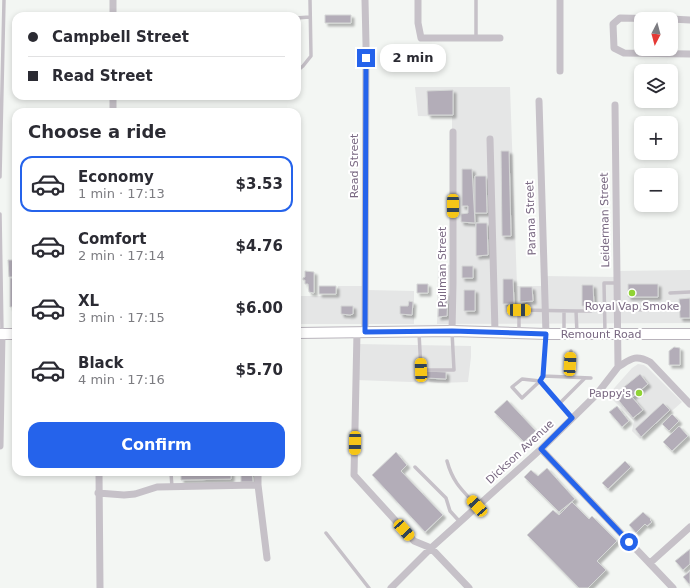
<!DOCTYPE html>
<meta charset="utf-8">
<style>
body{margin:0;font-family:"DejaVu Sans",sans-serif;background:#f2f2f3;color:#2b2b33;height:100vh;display:flex;flex-direction:column;font-size:15px;white-space:nowrap}
*{box-sizing:border-box;margin:0}
p{font-size:13px;color:#7c7c81}
.icon{flex:none;width:22px;height:22px;fill:none;stroke:currentColor;stroke-width:2;stroke-linecap:round;stroke-linejoin:round}
.map{position:relative;flex:1;overflow:hidden}
.details{position:absolute;left:12px;top:108px;width:289px;height:368px;display:flex;flex-direction:column;background:#fff;border-radius:12px;box-shadow:0 2px 6px #0003}
.details>*{flex:none}
.guide{position:absolute;left:12px;top:12px;width:289px;height:88px;border-radius:12px;box-shadow:0 2px 6px #0003;display:grid;align-content:center;height:88px;padding:0 16px;background:#fff}
.needle{width:26px;rotate:186deg}
.buttons{position:absolute;left:634px;top:12px;display:grid;gap:8px}
.buttons a{display:grid;place-items:center;width:44px;height:44px;border-radius:8px;background:#fff;box-shadow:0 2px 6px #0003;font-size:20px}
.end{position:absolute;width:18px;height:18px;margin:-9px;border:5px solid #2563eb;background:#fff;box-shadow:0 0 0 2px #fff}
.from{border-radius:50%}
.bubble{position:absolute;height:28px;border-radius:12px;background:#fff;box-shadow:0 2px 6px #0003;font-size:13px;font-weight:800;line-height:28px;text-align:center}
.car{position:absolute;width:12px;height:24px;margin:-12px -6px;border-radius:5px;box-shadow:0 0 3px 1px #0007;background:linear-gradient(#f5c518 24%,#345 0 40%,#f5c518 0 76%,#345 0 86%,#f5c518 0)}
.guide b{display:flex;align-items:center;gap:14px;height:38px;font-size:15px}
.guide b+b{border-top:1px solid #e1e1e2}
.guide i{width:10px;height:10px;background:#2b2b33}
ul{padding:0;list-style:none}
li{display:flex;align-items:center;gap:12px;height:56px;margin:0 8px 6px;padding:0 8px;border:2px solid transparent;border-radius:12px}
li div{flex:1}
li b{display:block;font-size:15px}
li em{font-style:normal;font-weight:800}
li.selected{border-color:#2563eb}
li>.icon{width:36px;height:36px;stroke-width:1.5}
h2{padding:0 16px;font-size:18px;line-height:48px}
.primary-button{display:flex;gap:8px;margin-top:auto;padding:8px 16px}
.primary-button a{flex:1;height:46px;border-radius:12px;background:#2563eb;color:#fff;font-size:16px;font-weight:800;line-height:46px;text-align:center}
.map>svg:first-child{display:block}
.built{fill:#e5e6e6}
.building{fill:#b3adb8;stroke:#d5d7d6;filter:url(#shadow)}
.lines{fill:none;stroke-linecap:round;stroke-linejoin:round}
.secondary-casing{stroke:#b9b4bc;stroke-width:12}
.lane{stroke:#c6c1c8;stroke-width:3.5}
.street{stroke:#c6c1c8;stroke-width:7}
.secondary{stroke:#fff;stroke-width:10}
.route{stroke:#2563eb;stroke-width:5}
.poi-dot{fill:#90d335;stroke:#fff;stroke-width:1.5}
.labels{text-anchor:middle;dominant-baseline:central;stroke-width:4;stroke-linejoin:round;paint-order:stroke}
.street-label{font-size:11px;fill:#786781;stroke:#fff}
.poi-label{font-size:11px;fill:#786781;stroke:#fff}
</style>
<div class="map">
<svg width="690" height="588" viewBox="0 0 690 588">
<defs>
<filter id="shadow"><feDropShadow dx="3" dy="3" stdDeviation="1" flood-color="#0004"/></filter>
</defs>
<rect width="100%" height="100%" fill="#f3f6f3"/>
<path class="built" d="M415,87h95l7,199h27v-10l73,1v-6l73,-1v53l-253,1 1,-60 14,1v-148l-34,-1z
M338,286h27l1,4 48,1v33h-117v-28h40z
M357,344l114,2v11l-3,25 -30,1 -16,-2 -11,1 -55,-2z
M638,364l6,1 4,3 34,34 -42,37 -8,-8 2,-10 -26,-26 24,-27z"/>
<path class="building" d="M325,15h26v8h-26z
M453,90v25h-25l-1,-24z
M501,151h8l2,85h-9z
M462,169h10l3,54 -14,-1v-8l7,-1v-7h-6z
M475,176h11l1,37h-12z
M476,223h11l1,32 -12,1z
M8,260h8v17h-7z
M462,266h11v12h-11z
M305,271l9,1v21l-5,-1 -1,-8h-3v-4h-2v-2l2,-1z
M10,278h6v29h-6z
M503,279h10l1,25h-11z
M417,284h11v9h-11z
M628,284h30v13h-30z
M582,285h11l1,22 -12,-1z
M319,286h17v8h-17z
M520,287h12l1,14 -13,1z
M464,290h11v21h-11z
M439,293h9l-1,23 -9,1z
M690,298v20h-10l-1,-19z
M409,301l4,1 -1,13 -12,-1v-8h8z
M341,306h12v8l-3,1 -9,-1z
M674,347l6,1v17h-11v-14z
M426,371l20,1v7l-20,-1z
M640,374l8,10 -16,13 11,13 -10,8 -19,-23z
M507,400l29,31 -12,11 -30,-30z
M663,403l7,7 -29,27 -6,-8z
M617,406l12,15 -7,6 -13,-15z
M672,414l7,7 -10,10 -7,-7z
M679,426l9,10 -16,15 -9,-9z
M396,452l11,13 -6,6 42,44 -18,17 -53,-57z
M625,461l6,6 -23,22 -6,-6z
M547,468l28,31 -16,13 -35,-35 7,-7 7,6z
M181,472h50v7l-50,1z
M241,472h11l1,10h-12z
M572,502l17,17 3,-3 25,25 -20,20 9,9 -18,18h-9l-52,-53 26,-25 6,5z
M643,512l8,7 -1,1 2,2 -5,4 -2,-2 -9,9 -7,-8z
M690,549v15l-7,6 -8,-9z
M690,571v13h-1l-6,-7z"/>
<g class="lines">
<defs>
<path id="secondary" d="M297,333l155,-2 94,3h144
M0,334h16"/>
</defs>
<use href="#secondary" class="secondary-casing"/>
<path class="lane" d="M297,18l12,-1
M476,38v-38
M297,71l6,-5 8,-10 -1,-56
M0,177l4,-177
M0,214l2,119
M670,293l20,-1
M617,309l31,1
M564,311v22
M576,311h15
M519,332v-22l57,1 1,22
M419,333l2,37h33l-2,-38
M605,333l-1,-50h13
M546,335l-3,41 -3,5 -18,-2 -10,8 10,11 18,-17 32,37
M543,376l48,2
M570,377l1,-26
M559,404l26,-26
M447,461c6,22 15,29 30,45
M415,467l31,31 4,13 10,11
M169,472l2,1 1,14
M326,533l43,55"/>
<path class="street" d="M113,0v16
M365,0l1,44 -1,288
M418,0v23l3,15h79
M669,19l-49,-1 -7,6 1,24 10,5 66,1
M671,19l19,1
M560,71v-71
M539,101l7,233
M113,112v-16
M490,139l5,193
M452,331l1,-48v-151
M357,332l-3,143 60,66 17,7 38,40
M618,367c13,-8 17,-13 32,-5l40,42
M0,446l2,-112
M541,449l132,139
M99,472l1,116
M258,472v13l9,73
M98,493l26,2 11,-1 22,-7 101,-2
M650,563l40,-36
M391,588l40,-40 110,-99 56,-55 21,-27 -3,-262"/>
<use href="#secondary" class="secondary"/>
</g>
<g class="lines">
<path class="route" d="M366,58l-1,274 87,-1 94,3 -3,42 -3,5 32,37 -31,31 88,93"/>
</g>
<g class="poi-dot">
<circle cx="632" cy="293" r="4"/>
<circle cx="639" cy="393" r="4"/>
</g>
<g class="labels">
<g class="street-label">
<text transform="translate(354 166) rotate(-90)">Read Street</text>
<text transform="translate(531 218) rotate(-92)">Parana Street</text>
<text transform="translate(605 220) rotate(-91)">Leiderman Street</text>
<text transform="translate(442 267) rotate(-90)">Pullman Street</text>
<text x="601" y="334">Remount Road</text>
<text transform="translate(520 452) rotate(-43)">Dickson Avenue</text>
</g>
<g class="poi-label">
<text x="632" y="306">Royal Vap Smoke</text>
<text x="631" y="393" text-anchor="end">Pappy's</text>
</g>
</g>
</svg>
<div class="buttons">
<a><svg class="needle" viewBox="-14 -14 28 28"><path d="M0-13l5 13h-10z" fill="#e53935"/><path d="M0 13l5-13h-10z" fill="#7c7c81"/></svg></a>
<a><svg class="icon" aria-label="layers" viewBox="0 0 24 24"><path d="M12 4l9 5-9 5-9-5zM3 14l9 5 9-5"/></svg></a>
<a>+</a>
<a>−</a>
</div>
<i class="end from" style="left:629px;top:542px"></i>
<i class="end" style="left:366px;top:58px"></i>
<div class="bubble" style="left:380px;top:44px;width:66px">2 min</div>
<i class="car" style="left:453px;top:206px;rotate:180deg"></i>
<i class="car" style="left:519px;top:310px;rotate:91deg"></i>
<i class="car" style="left:570px;top:364px;rotate:3deg"></i>
<i class="car" style="left:421px;top:370px;rotate:358deg"></i>
<i class="car" style="left:355px;top:443px;rotate:181deg"></i>
<i class="car" style="left:477px;top:506px;rotate:318deg"></i>
<i class="car" style="left:404px;top:530px;rotate:138deg"></i>
<div class="guide">
<b><i class="from"></i>Campbell Street</b>
<b><i></i>Read Street</b>
</div>
<section class="details">
<h2>Choose a ride</h2>
<ul>
<li class="selected"><svg class="icon" aria-label="car" viewBox="0 0 24 24"><path d="M5 17H2v-5l4-1 3-4h7l3 4 3 1v5h-3M9 17h6M6 11h13"/><circle cx="7" cy="17" r="2"/><circle cx="17" cy="17" r="2"/></svg><div><b>Economy</b><p>1 min · 17:13</p></div><em>$3.53</em></li>
<li><svg class="icon" aria-label="car" viewBox="0 0 24 24"><path d="M5 17H2v-5l4-1 3-4h7l3 4 3 1v5h-3M9 17h6M6 11h13"/><circle cx="7" cy="17" r="2"/><circle cx="17" cy="17" r="2"/></svg><div><b>Comfort</b><p>2 min · 17:14</p></div><em>$4.76</em></li>
<li><svg class="icon" aria-label="car" viewBox="0 0 24 24"><path d="M5 17H2v-5l4-1 3-4h7l3 4 3 1v5h-3M9 17h6M6 11h13"/><circle cx="7" cy="17" r="2"/><circle cx="17" cy="17" r="2"/></svg><div><b>XL</b><p>3 min · 17:15</p></div><em>$6.00</em></li>
<li><svg class="icon" aria-label="car" viewBox="0 0 24 24"><path d="M5 17H2v-5l4-1 3-4h7l3 4 3 1v5h-3M9 17h6M6 11h13"/><circle cx="7" cy="17" r="2"/><circle cx="17" cy="17" r="2"/></svg><div><b>Black</b><p>4 min · 17:16</p></div><em>$5.70</em></li>
</ul>
<div class="primary-button"><a>Confirm</a></div>
</section>
</div>
